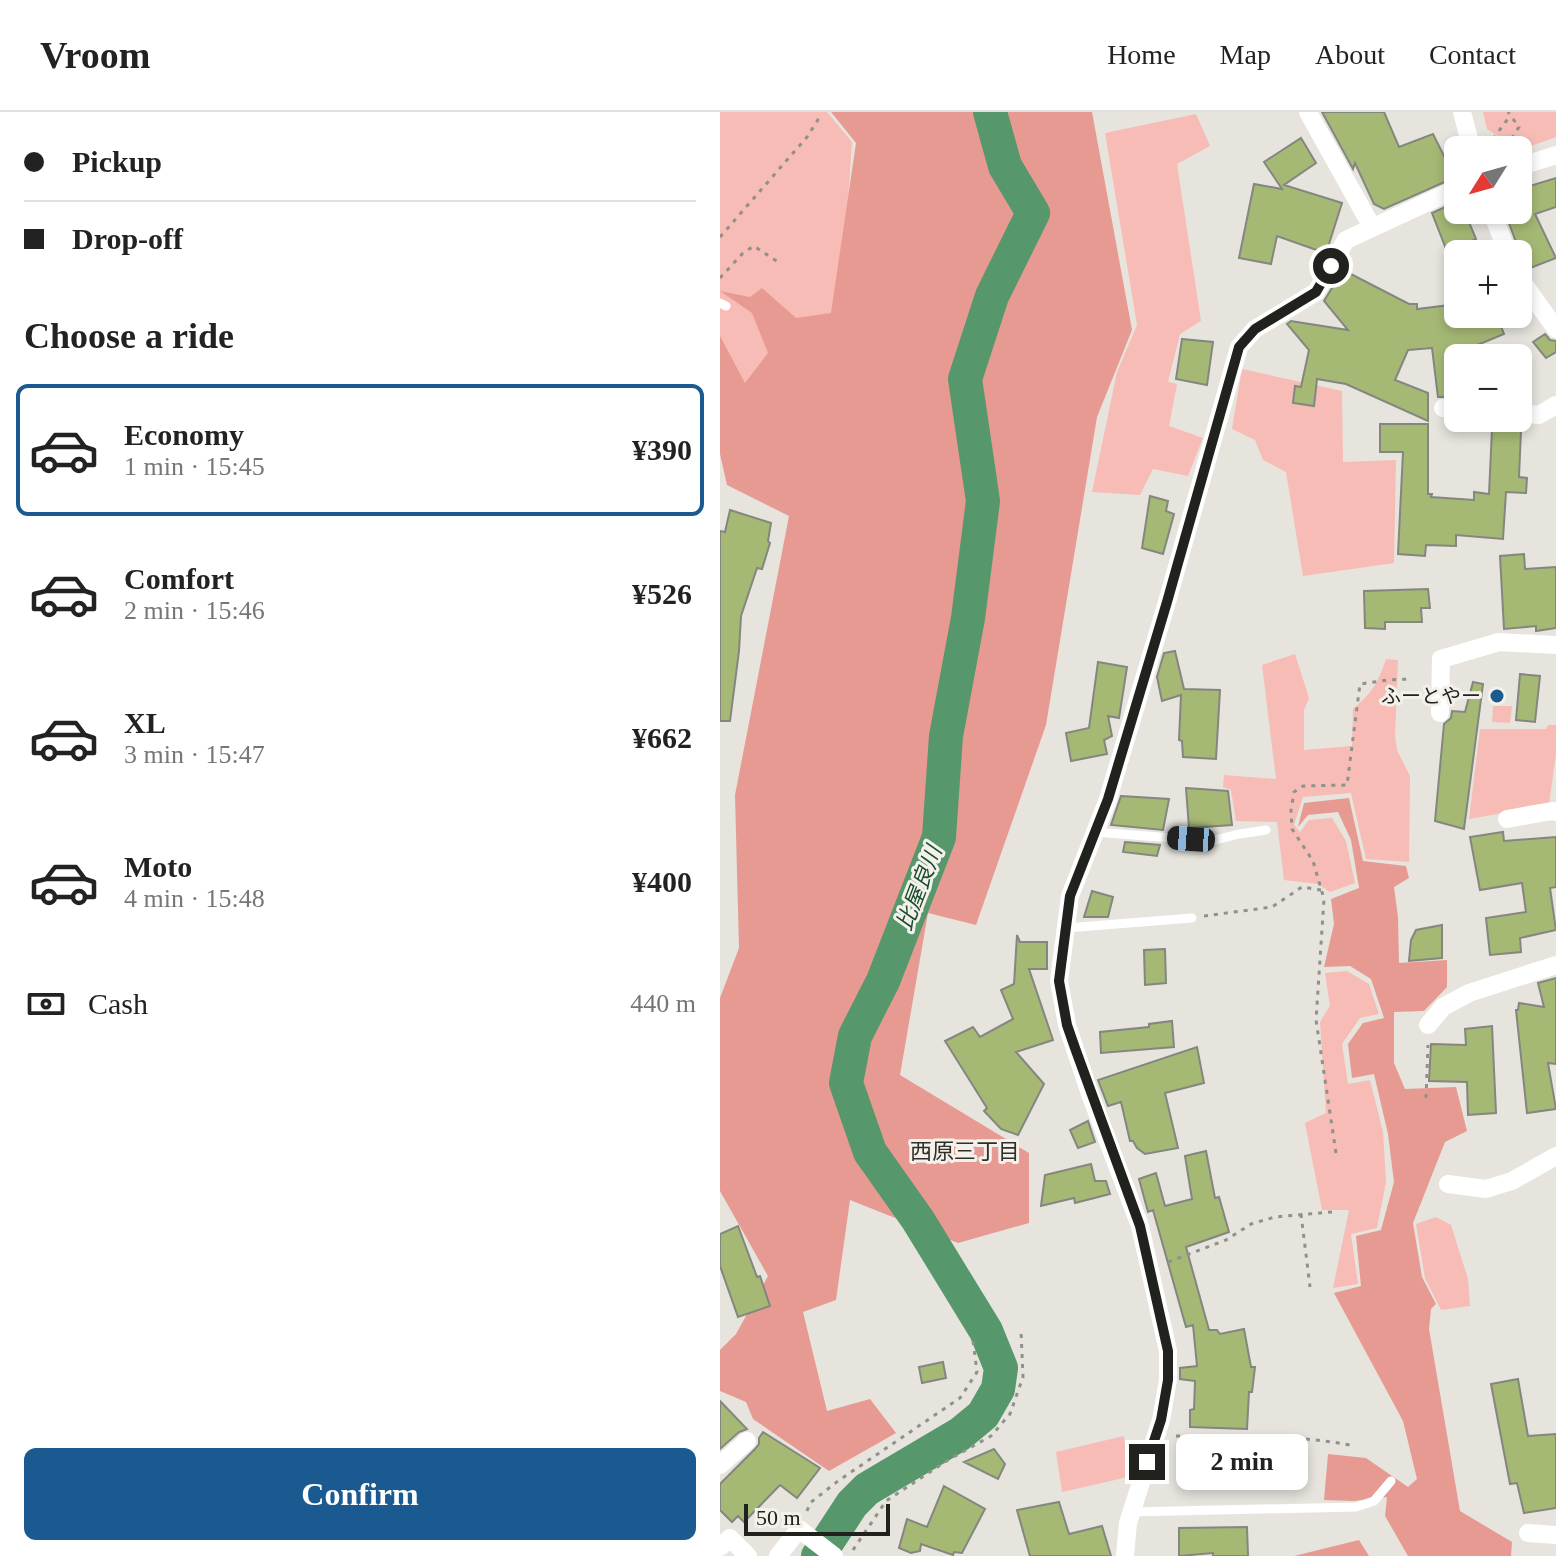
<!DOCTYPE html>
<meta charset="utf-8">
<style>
body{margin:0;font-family:"Times New Roman","Noto Sans JP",serif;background:#f6f6f6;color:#222;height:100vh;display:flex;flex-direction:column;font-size:30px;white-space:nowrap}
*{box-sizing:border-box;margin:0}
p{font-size:26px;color:#767676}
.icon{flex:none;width:44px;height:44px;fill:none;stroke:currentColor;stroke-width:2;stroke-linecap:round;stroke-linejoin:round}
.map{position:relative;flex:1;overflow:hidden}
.panel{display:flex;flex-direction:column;background:#fff;width:720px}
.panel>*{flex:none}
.top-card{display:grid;align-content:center;height:176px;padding:0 24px;background:#fff}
.needle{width:52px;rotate:233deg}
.controls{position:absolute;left:724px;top:24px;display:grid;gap:16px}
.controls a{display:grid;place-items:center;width:88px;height:88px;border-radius:12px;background:#fff;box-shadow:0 4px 12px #0003;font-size:40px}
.scale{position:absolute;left:24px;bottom:20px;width:146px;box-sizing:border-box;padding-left:8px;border:4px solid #21211e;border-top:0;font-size:22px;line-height:28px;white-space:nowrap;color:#21211e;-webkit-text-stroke:6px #f3f1ea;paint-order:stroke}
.end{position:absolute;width:36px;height:36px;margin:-18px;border:10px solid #21211e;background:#fff;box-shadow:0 0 0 4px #fff}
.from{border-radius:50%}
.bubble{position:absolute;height:56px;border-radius:12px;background:#fff;box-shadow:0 4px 12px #0003;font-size:26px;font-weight:600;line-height:56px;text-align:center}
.car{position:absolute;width:24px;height:48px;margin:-24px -12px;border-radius:10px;box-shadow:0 0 6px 2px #0007;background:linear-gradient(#222 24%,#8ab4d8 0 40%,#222 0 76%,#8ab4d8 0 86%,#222 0)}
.top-card b{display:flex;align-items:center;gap:28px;height:76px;font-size:30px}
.top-card b+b{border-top:2px solid #e0e0e0}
.top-card i{width:20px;height:20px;background:#222}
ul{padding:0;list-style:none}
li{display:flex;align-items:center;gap:24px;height:132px;margin:0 16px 12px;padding:0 8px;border:4px solid transparent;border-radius:12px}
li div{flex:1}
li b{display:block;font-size:30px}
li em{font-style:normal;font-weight:600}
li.current{border-color:#1b5a90}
li>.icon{width:72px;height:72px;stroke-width:1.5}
h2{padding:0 24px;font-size:36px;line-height:96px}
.pay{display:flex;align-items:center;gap:20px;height:88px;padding:0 24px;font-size:30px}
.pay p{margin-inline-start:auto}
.action{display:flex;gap:16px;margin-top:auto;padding:16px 24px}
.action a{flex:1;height:92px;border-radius:12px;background:#1b5a90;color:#fff;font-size:32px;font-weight:600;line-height:92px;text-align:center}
header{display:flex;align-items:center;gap:48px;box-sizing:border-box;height:112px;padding:0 40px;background:#fff;border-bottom:2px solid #e0e0e0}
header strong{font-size:38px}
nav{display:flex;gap:44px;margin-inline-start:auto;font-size:28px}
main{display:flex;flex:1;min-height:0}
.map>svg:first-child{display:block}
.green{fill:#f7bcb5}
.forest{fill:#e79a91}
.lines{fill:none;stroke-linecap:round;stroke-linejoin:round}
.river{stroke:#56976c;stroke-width:34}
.building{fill:#a5b975;stroke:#848680;stroke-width:2}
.path{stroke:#91908b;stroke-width:3;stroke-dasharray:4 6;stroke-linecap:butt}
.lane{stroke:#fff;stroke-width:9}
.street{stroke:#fff;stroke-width:18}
.route{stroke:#21211e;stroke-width:10}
.poi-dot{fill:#1b5a90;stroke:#f3f1ea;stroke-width:3}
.labels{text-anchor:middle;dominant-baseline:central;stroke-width:6;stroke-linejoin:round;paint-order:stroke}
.poi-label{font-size:20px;fill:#21211e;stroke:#f3f1ea;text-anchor:end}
.water-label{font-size:22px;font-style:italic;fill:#1a4c2e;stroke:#f3f1ea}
.neighbourhood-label{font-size:22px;fill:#302e2a;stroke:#f3f1ea}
</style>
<header>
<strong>Vroom</strong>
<nav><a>Home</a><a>Map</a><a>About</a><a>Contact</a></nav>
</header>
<main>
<section class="panel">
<div class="top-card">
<b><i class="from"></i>Pickup</b>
<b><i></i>Drop-off</b>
</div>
<h2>Choose a ride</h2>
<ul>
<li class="current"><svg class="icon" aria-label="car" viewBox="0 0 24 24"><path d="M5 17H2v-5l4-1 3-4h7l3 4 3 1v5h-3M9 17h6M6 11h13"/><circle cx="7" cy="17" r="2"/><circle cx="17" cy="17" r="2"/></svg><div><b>Economy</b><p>1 min · 15:45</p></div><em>¥390</em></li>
<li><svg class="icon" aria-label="car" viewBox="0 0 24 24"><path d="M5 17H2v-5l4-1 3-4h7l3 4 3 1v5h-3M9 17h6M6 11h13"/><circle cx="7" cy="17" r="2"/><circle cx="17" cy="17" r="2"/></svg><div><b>Comfort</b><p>2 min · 15:46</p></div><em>¥526</em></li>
<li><svg class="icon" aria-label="car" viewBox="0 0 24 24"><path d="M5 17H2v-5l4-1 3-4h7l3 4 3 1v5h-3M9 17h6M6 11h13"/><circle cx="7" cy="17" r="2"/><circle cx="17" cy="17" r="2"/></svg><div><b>XL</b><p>3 min · 15:47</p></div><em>¥662</em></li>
<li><svg class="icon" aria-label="car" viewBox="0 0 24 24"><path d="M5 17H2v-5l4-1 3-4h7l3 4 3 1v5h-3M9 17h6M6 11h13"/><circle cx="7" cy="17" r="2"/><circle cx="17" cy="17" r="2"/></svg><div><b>Moto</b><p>4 min · 15:48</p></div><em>¥400</em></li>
</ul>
<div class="pay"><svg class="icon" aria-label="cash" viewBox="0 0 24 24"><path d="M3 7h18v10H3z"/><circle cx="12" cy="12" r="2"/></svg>Cash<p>440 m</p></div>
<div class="action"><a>Confirm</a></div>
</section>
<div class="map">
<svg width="836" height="1444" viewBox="0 0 836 1444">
<rect width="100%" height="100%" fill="#e6e4dd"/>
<path class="green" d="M0,0h107l25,30 -14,206 -118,59z
M763,0h73v25l-36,13 -33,-21z
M476,2l14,32 -33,18 24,157 -21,13 -12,48 9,2 -8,42 34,12 -15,38 -35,-7 -13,26 -48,-3 25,-120 20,-47 -32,-192z
M522,257l100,22 1,71 53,-2 -2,103 -91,13 -17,-104 -23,-12 -8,-20 -23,-11z
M575,542l14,44 -5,12v40l48,-4 1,-37c19,-16 25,-26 33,-50l12,1 -3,75 2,15 13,26 -1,86 -43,-3 -15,-66 -48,4 -9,28 6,7 9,-12 23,-2 14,23 9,42 -25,9 -12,-8 -34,-4 -7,-58 -41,-1 -5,-31 -8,-3 1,-12 52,4 -14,-114z
M773,594h19l-2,17 -18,-1z
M828,613h8v28l-7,52 -80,14 11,-90h66z
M627,859l22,13 10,30 -19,4 -18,26 6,40 22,-4 13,52 3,50 -9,46 -26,6 7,50 -25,4 16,-78h-27l-17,-87 21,-10 -6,-91 10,-16 -5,-33z
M716,1105l15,8 17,54 2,27 -29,4 -16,-32 -9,-54z
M404,1324l4,41 -66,15 -6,-40z"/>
<path class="forest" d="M111,0h261l40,218 -35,87 -51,308 -70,200 -48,-12 -28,162 129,78v70l-71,20 -108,-43 -14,100 -33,12 24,99 43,-12 26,34 -67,38 -76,-52 -7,-17 -26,-11v-41l16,-16 32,-58 -48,-85v-193l19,-50 -4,-153 54,-279 -62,-31 -7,-31v-118l25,47 23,-30 -16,-40 -32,-22 30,6 12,-9 34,30 35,-5 25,-170z
M629,686l14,63 43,5 3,12 -15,9 4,30 1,46 48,-3v27l-23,24 -30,1v51l11,26 51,-2 11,44 -22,11 -32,81 9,54 14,27 -5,5 -2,20 31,182 52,31 -1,14h-103l-23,-40 2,-19 -33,4 -30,-1 4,-46 38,4 42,29 9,-8 -14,-58 -69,-128 27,-7 -5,-50 25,-6 13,-48 -6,-48 -14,-60 -22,4 -4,-34 15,-21 21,-5 -13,-39 -21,-13 -26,1 10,-43 -3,-25 28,-11 -8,-48 -13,-28 -30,3 -10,12 6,-24z
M639,1428l10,16h-75z"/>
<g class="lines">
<path class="river" d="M98,1444l34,-52 15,-15 93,-55 23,-19 15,-26 3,-21 -15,-37 -68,-111 -48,-68 -24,-69 9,-47 28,-55 56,-144 7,-101 22,-118 15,-117 -18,-122 27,-83 41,-83 -28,-47 -15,-54"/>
</g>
<path class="building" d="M602,0h62l15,35 34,-13 15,30 10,-3v15l-74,33 -10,-5 -19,-41 -2,6z
M581,26l15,25 -32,22 58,18 -14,44 -3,6 -48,-17 -6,28 -32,-6 15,-74 28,5 -18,-27z
M836,66v29l-21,7 21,44 -28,11 -10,-5 1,-14 -15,-40h14v-31l5,9z
M738,89v9h6l12,29 -5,2 5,13h-28l-16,-41z
M623,158l66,34h8v5l41,-5v10h38l8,20 -46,19v44h-20l-6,-49 -24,2 -13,30 33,13v28l-82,-37 -29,-5 -3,27 -21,-3 2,-17 6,1 8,-37 -22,-26 4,-3 57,9 -24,-29z
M825,222l5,6 6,1v11l-10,6 -13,-16z
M462,227l31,3 -6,43 -31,-6z
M660,312h48v70h4l-1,3 43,3v-8l15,2 3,-65 29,2 -2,46 8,1 -1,15 -20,-1 -3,47 -47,-4v11l-30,-1 -1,11 -27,-2 5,-102h-23z
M430,384l18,5 -2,10 8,3 -11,40 -21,-6z
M10,398l41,13 -3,18 2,2 -8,26 -5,-1 -16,48 -2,35 -9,70h-10v-190l5,1z
M804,442l1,15 31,-2v61l-20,3v-5l-32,3 -4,-73z
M708,477l2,19h-9l1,14h-37v7l-20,-1 -1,-37z
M455,539l9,38 36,1 -4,69 -33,-2 -1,-16 -3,-1 2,-45 -19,6 -5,-24 7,-24z
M378,550l29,5 -8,51 -11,-2 4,20 -8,4 3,14 -36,7 -5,-28 23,-5z
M800,562l20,2 -5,46 -19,-2z
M753,570l10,2 -19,145 -29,-8 9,-97 7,-6 1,-7 13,1z
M466,676l42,3 4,34 -43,3z
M401,684l48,3 -6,31 -52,-5z
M783,720l1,9 52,-4v50l-6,1 6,42 -36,8 1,14 -31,3 -4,-37 40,-6 -4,-29 -42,7 -10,-53z
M405,730l35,3 -3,11 -34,-4z
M372,779l21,6 -5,20h-24z
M722,813v33l-33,3 2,-21 5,-10z
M297,823l3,7h27v27h-18l24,71 -37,12 28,32 -26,51 -17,-6 -17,-18 3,-3 -42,-67 28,-14 7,10 33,-18 -12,-29 13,-6z
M445,837l1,34 -21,2 -1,-35z
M836,866v86l-8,-1 8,46 -29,4 -11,-103h2l1,-7 25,4 -6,-24z
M452,909l2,26 -73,6 -1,-21 49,-5v-3z
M772,914l4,87 -28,2 -1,-33 -38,-1 2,-37 35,1 -1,-16z
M477,935l7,36 -39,10 13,55 -33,6 -8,-6 -4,-7h-3l-9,-39 -13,4 -10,-26z
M368,1009l7,21 -17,6 -8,-18z
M486,1039l9,47 4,-1 10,35 -43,15 23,83h8l3,4 24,-5 7,38h4l-3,25h-3l-2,37 -57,-2v-17l4,-1 1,-28 -15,-2v-11l17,-2 -4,-41 -7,2 -33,-117 -5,2 -9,-33 17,-6 9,33 27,-7 -7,-43z
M371,1052l4,17h11l4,13 -35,9 -1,-5 -33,8 4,-31z
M18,1114l19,51 3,-1 10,30 -32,11 -18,-51v-32z
M223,1250l3,16 -24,5 -3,-16z
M798,1267l10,57 28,-2v74l-32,5 -7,-30 -7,1 -19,-100z
M0,1289l27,28 -8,3 -19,17z
M43,1320l57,36 -23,30 -17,-13 -36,37 -6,-6 -6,6 -12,-12v-26l35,-35 4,-5v-6z
M274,1337l11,15 -7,15 -34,-17z
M224,1374l41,23 -23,44 -8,-1 -1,3 -32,-11 -1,7 -9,2 -12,-5 8,-29 20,8z
M339,1390l10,32 33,-8 9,30h-81l-13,-46z
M527,1415l1,29h-35v-3l-34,3v-28z"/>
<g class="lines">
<path class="path" d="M773,27l17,-23
M786,35l13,-20 -11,-15
M0,125l87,-100 14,-22
M0,166l23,-25 11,-7 27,18
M484,804l68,-9 30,-20 19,3
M706,986l2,-53
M616,1041l-20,-133 8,-121 -11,-38 -21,-32 -1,-19 3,-18 9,-6 44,-1 13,-101 28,-4 21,-1
M581,1102l9,73
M448,1150l58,-22 25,-16 24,-7 57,-5
M456,1324c60,1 121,-2 179,10
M87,1399l3,-8 28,-22 122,-83 17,-26 -4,-31
M133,1438l33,-49 62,-41 43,-24 19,-22 13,-37 -2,-46"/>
<path class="lane" d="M0,191l6,3
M375,720l116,9 28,-7 27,-4
M346,816l126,-10
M411,1400l225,-5 18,-6 17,-20"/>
<path class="street" d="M588,0l64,115
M742,0l10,38
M798,55l38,-12
M771,98l17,44
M798,164l38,53
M723,296l15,1
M798,301l21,2 17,-10
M720,601l1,-54 58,-17 57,3
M787,707l45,-8 4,1
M708,913l15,-18 26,-14 87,-28
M728,1072l38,5 26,-8 44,-25
M0,1353l27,-24
M808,1421l28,2
M0,1435l10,-9 18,18
M58,1444l21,-27 35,27
M405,1444l3,-33 33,-103 7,-40v-29l-28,-125 -50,-132 -23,-69 -8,-44 11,-85 38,-97 59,-197 72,-255 16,-18 61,-37 30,-52 112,-52"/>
</g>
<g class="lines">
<path class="route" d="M427,1350l14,-42 7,-40v-29l-28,-125 -65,-178 -8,-23 -8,-44 11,-85 38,-97 59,-197 72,-255 16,-18 61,-37 15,-26"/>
</g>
<circle class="poi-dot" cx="777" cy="584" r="8"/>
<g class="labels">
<g class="poi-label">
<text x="761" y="584">ふーとやー</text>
</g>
<g class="water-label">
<text transform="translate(199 776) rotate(-69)">比屋良川</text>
</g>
<g class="neighbourhood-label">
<text x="245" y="1039">西原三丁目</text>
</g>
</g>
</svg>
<div class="controls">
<a><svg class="needle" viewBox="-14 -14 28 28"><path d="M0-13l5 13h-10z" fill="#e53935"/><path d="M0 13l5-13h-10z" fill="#767676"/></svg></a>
<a>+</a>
<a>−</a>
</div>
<div class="scale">50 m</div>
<i class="end from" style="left:611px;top:154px"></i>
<i class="end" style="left:427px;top:1350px"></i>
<div class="bubble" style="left:456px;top:1322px;width:132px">2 min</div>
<i class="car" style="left:471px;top:727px;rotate:274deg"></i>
</div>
</main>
